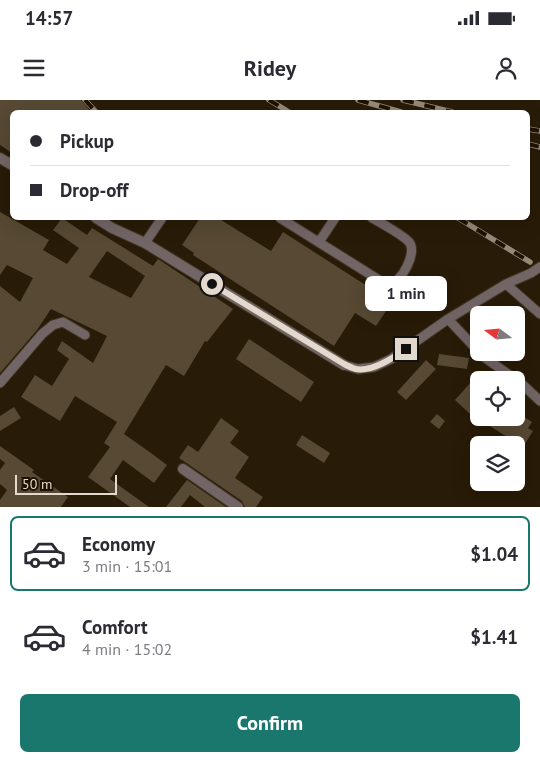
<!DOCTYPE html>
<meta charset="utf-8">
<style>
body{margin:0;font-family:"PT Sans",sans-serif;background:#f7f7f7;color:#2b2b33;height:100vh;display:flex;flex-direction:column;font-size:19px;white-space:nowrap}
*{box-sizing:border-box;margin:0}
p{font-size:16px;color:#7c7c81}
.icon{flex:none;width:28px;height:28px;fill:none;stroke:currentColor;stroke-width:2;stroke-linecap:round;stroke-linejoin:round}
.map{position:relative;height:407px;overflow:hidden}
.side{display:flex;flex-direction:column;background:#fff;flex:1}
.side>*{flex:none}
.top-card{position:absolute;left:10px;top:10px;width:520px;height:110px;border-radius:8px;box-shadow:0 5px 20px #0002;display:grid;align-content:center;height:110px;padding:0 20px;background:#fff}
.needle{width:32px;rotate:286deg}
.buttons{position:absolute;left:470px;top:206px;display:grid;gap:10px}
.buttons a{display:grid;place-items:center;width:55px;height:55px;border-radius:8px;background:#fff;box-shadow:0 5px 20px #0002;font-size:25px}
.scale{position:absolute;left:15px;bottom:12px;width:102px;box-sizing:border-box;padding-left:5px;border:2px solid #e3dacd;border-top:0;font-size:14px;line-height:18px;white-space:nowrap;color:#e3dacd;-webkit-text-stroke:4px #1f1201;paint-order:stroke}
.end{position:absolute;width:22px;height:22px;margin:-11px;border:6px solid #e3dacd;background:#111;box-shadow:0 0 0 2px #111}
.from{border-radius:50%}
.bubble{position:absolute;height:35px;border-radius:8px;background:#fff;box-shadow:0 5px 20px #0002;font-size:16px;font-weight:700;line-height:35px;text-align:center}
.top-card b{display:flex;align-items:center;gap:18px;height:48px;font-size:19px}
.top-card b+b{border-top:1px solid #e1e1e2}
.top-card i{width:12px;height:12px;background:#2b2b33}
ul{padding:9px 0 0;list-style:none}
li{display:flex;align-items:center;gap:15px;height:75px;margin:0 10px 8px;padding:0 10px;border:2px solid transparent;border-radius:8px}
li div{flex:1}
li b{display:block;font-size:19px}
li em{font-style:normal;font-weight:700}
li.selected{border-color:#1a776e}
li>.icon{width:45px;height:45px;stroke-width:1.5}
.button{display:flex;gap:10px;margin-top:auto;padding:10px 20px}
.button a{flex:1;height:58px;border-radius:8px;background:#1a776e;color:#fff;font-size:20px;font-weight:700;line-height:58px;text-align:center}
.status{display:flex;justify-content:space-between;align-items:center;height:35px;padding:0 25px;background:#fff;direction:ltr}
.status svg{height:14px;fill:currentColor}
header{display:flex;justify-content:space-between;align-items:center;height:65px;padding:0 20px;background:#fff;font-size:22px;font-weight:700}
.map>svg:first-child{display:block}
.building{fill:#574933;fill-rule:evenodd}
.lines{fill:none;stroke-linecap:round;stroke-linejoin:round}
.service-casing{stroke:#423623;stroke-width:11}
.minor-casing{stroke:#423623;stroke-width:12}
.service{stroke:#726565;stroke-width:9}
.minor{stroke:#726565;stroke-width:10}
.rail-casing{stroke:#948979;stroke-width:5.5}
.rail{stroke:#1f1201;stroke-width:4;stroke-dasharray:11;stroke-linecap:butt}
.route{stroke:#e3dacd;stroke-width:6}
</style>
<div class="status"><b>14:57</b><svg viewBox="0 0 49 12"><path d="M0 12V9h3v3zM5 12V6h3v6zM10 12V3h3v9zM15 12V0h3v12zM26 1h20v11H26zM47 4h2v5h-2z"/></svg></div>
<header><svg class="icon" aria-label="menu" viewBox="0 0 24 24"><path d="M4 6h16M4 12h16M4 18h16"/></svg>Ridey<svg class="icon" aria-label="person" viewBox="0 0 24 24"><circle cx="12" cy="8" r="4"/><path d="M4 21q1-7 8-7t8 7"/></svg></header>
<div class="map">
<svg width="540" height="407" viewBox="0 0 540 407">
<rect width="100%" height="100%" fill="#281b07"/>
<path class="building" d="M0,0h81l10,12h-79v41l-12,-8z
M0,112l49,28 -6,10 24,14 12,-16 -26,-18 9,-12 25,17 5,-7 61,38 5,-7 75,50 -26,33 -2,-1 -21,35 -18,-11 -42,69 27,19 16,12 -13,18 -31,-23 -13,19 39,28h-19l-42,-30 22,-30 -6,-4 13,-21 -42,-26 -15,25 -39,-24 14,-22 17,11 17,-27 -12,-9 5,-9 31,22 14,-27 -56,-27 -14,21 -37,43v-87l20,16 13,-24 -26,-13 -7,10zM107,151l38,25 -14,22 -42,-21z
M200,118h18l53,33 12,-19 109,70 -16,24 -21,-13 -21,33 -141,-91 1,-2 -12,-8z
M249,239l65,43 -13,20 -65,-43z
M439,254l30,4 -2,11 -30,-4z
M426,260l10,9 -30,31 -9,-8z
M479,273v45h37v-6l16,10 -4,6 5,3 -10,16 -54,-34 -14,-13z
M14,307l7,11 -21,13v-15z
M437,314l8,7 -6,8 -9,-7z
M221,318l18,13 -9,12 19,14 -14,21 28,19 -7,10h-11l-3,-6 -63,-43 9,-13 10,7z
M302,335l28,18 -6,10 -28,-18z
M0,346l34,24 -2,2 36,25 -7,10h-61v-7l7,-10 -7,-6v-14l5,-7 -5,-4z
M187,380l39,27h-21l-15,-12 -9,12h-15z"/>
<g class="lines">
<defs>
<path id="service" d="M280,118l99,62c3,1 7,4 11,4 11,-1 28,-32 19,-42 -6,-7 -28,-19 -37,-24
M319,142l16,-24
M145,143l17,-25
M506,184l34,30
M448,219l31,33
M479,252l5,5 38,27 18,17
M344,265l14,4 16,-2 17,-8 57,-40 58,-35 25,-11 9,-6
M0,283l42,-49 11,-9 10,-3 22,13"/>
<path id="minor" d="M0,58l12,7
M96,118l16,10 33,15 199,122
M183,369l55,38"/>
</defs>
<use href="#service" class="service-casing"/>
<use href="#minor" class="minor-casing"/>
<use href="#service" class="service"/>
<use href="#minor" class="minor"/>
<defs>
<path id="rail" d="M85,0l11,12
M269,0l20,12
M358,0l43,12
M403,0l49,12
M528,29l12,2
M528,44l12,3
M458,118l72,44"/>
</defs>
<use href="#rail" class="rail-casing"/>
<use href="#rail" class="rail"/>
</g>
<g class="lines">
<path class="route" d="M212,184l132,80c4,2 8,4 12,5 16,3 37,-11 50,-20"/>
</g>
</svg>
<div class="buttons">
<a><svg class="needle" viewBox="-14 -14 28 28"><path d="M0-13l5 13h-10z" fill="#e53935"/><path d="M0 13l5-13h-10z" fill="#7c7c81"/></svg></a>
<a><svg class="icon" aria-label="locate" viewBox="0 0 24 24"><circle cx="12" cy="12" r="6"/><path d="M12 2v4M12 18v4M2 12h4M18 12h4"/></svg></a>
<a><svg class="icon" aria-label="layers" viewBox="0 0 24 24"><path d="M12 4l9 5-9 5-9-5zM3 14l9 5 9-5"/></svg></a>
</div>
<div class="scale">50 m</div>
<i class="end from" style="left:212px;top:184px"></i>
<i class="end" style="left:406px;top:249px"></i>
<div class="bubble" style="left:365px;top:176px;width:82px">1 min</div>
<div class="top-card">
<b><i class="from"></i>Pickup</b>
<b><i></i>Drop-off</b>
</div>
</div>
<section class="side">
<ul>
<li class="selected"><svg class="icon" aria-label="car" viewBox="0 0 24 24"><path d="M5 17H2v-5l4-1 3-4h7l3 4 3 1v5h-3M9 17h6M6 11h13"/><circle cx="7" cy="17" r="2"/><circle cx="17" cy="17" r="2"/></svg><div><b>Economy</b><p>3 min · 15:01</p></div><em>$1.04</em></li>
<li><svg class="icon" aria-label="car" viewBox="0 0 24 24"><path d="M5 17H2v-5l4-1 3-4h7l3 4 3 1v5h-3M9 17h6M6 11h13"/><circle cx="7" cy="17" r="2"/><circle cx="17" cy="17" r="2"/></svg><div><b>Comfort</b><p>4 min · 15:02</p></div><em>$1.41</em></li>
</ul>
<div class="button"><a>Confirm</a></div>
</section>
